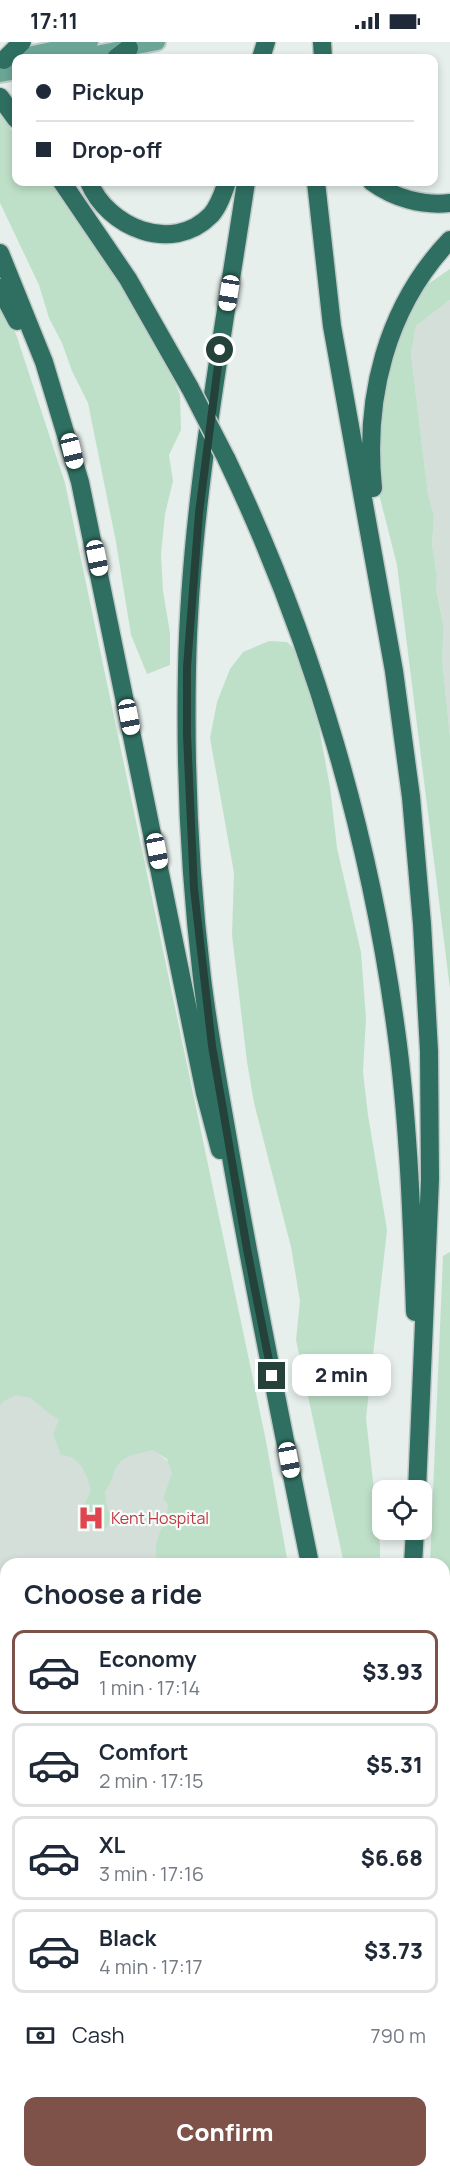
<!DOCTYPE html>
<meta charset="utf-8">
<style>
body{margin:0;font-family:Manrope,sans-serif;background:#f6f6f7;color:#1f2937;height:100vh;display:flex;flex-direction:column;font-size:22px;white-space:nowrap}
*{box-sizing:border-box;margin:0}
p{font-size:20px;color:#747a83}
.icon{flex:none;width:33px;height:33px;fill:none;stroke:currentColor;stroke-width:2;stroke-linecap:round;stroke-linejoin:round}
.map{position:relative;flex:1;overflow:hidden}
.details{position:absolute;left:0px;top:1516px;width:450px;height:620px;display:flex;flex-direction:column;background:#fff;border-radius:18px 18px 0 0;box-shadow:0 3px 9px #0003}
.details>*{flex:none}
.hud{position:absolute;left:12px;top:12px;width:426px;height:132px;border-radius:12px;box-shadow:0 3px 9px #0003;display:grid;align-content:center;height:132px;padding:0 24px;background:#fff}
.buttons{position:absolute;left:372px;top:1438px;display:grid;gap:12px}
.buttons a{display:grid;place-items:center;width:60px;height:60px;border-radius:12px;background:#fff;box-shadow:0 3px 9px #0003;font-size:30px}
.end{position:absolute;width:27px;height:27px;margin:-14px;border:8px solid #24423a;background:#fff;box-shadow:0 0 0 3px #fff}
.from{border-radius:50%}
.bubble{position:absolute;height:42px;border-radius:12px;background:#fff;box-shadow:0 3px 9px #0003;font-size:20px;font-weight:800;line-height:42px;text-align:center}
.car{position:absolute;width:18px;height:36px;margin:-18px -9px;border-radius:8px;box-shadow:0 0 4px 2px #0007;background:linear-gradient(#fff 24%,#345 0 40%,#fff 0 76%,#345 0 86%,#fff 0)}
.hud b{display:flex;align-items:center;gap:21px;height:57px;font-size:22px}
.hud b+b{border-top:2px solid #e0e1e3}
.hud i{width:15px;height:15px;background:#1f2937}
ul{padding:0;list-style:none}
li{display:flex;align-items:center;gap:18px;height:84px;margin:0 12px 9px;padding:0 12px;border:3px solid #e0e1e3;border-radius:12px}
li div{flex:1}
li b{display:block;font-size:22px}
li em{font-style:normal;font-weight:800}
li.current{border-color:#7f5249}
li>.icon{width:54px;height:54px;stroke-width:1.5}
h2{padding:0 24px;font-size:27px;line-height:72px}
.pay{display:flex;align-items:center;gap:15px;height:66px;padding:0 24px;font-size:22px}
.pay p{margin-inline-start:auto}
.cta{display:flex;gap:12px;margin-top:auto;padding:12px 24px}
.cta a{flex:1;height:69px;border-radius:12px;background:#7f5249;color:#fff;font-size:24px;font-weight:800;line-height:69px;text-align:center}
.status{display:flex;justify-content:space-between;align-items:center;height:42px;padding:0 30px;background:#fff;direction:ltr}
.status svg{height:16px;fill:currentColor}
.map>svg:first-child{display:block}
.built{fill:#d4dfda}
.green{fill:#bfe0c8}
.lines{fill:none;stroke-linecap:round;stroke-linejoin:round}
.stream{stroke:#8ec9d4;stroke-width:2}
.minor-casing{stroke:#a8b8b2;stroke-width:16}
.major-casing{stroke:#c2cac8;stroke-width:20}
.highway-casing{stroke:#c2cac8;stroke-width:21}
.minor{stroke:#fff;stroke-width:14}
.major{stroke:#6aa596;stroke-width:16}
.highway{stroke:#2f6f62;stroke-width:18}
.highway-bridge-casing{stroke:#c2cac8;stroke-width:21;stroke-linecap:butt}
.highway-bridge{stroke:#2f6f62;stroke-width:18}
.route{stroke:#24423a;stroke-width:8}
.labels{text-anchor:middle;dominant-baseline:central;stroke-width:4.5;stroke-linejoin:round;paint-order:stroke}
.health-label{font-size:16px;fill:#be3a42;stroke:#f7fbf9;text-anchor:start}
</style>
<div class="status"><b>17:11</b><svg viewBox="0 0 49 12"><path d="M0 12V9h3v3zM5 12V6h3v6zM10 12V3h3v9zM15 12V0h3v12zM26 1h20v11H26zM47 4h2v5h-2z"/></svg></div>
<div class="map">
<svg width="450" height="2135" viewBox="0 0 450 2135">
<rect width="100%" height="100%" fill="#e6efeb"/>
<path class="built" d="M450,258v437l-8,-80 2,-29 -8,-39 1,-14 -5,-30 2,-29 -6,-20 -17,-142 5,-28z
M0,1339l148,65 34,26 -1,92h-175v158l-6,2z
M0,1811l6,3v90l-6,3z"/>
<path class="green" d="M0,73l16,21v46h35l71,105 43,72 15,36 1,35 -12,25 4,26 -8,33 -4,40 2,37 7,42v32l-23,9 -16,-39 -15,-93 -28,-139 -16,-32 -10,-28 -13,-25 -10,-33 -39,-82z
M450,227v31l-34,26 -5,28 17,141 6,21 -2,29 5,30 -1,14 8,39 -2,29 8,80v252l-53,-424 -21,-83v-88l36,-99z
M0,266l16,26 49,149 201,958 22,123h-130c-8,-30 9,-33 10,-60l-5,-5 9,-26 -5,-14 -15,-9c-14,4 -31,5 -37,20 -4,9 -3,13 -10,21l2,17 5,10 -7,12 -25,-16 11,-24c-4,-16 -11,-34 -30,-35l-8,-21 6,-14c-6,-4 -25,-18 -28,-22l-15,-3 -14,7 -2,4z
M269,599l18,1 11,10 16,48 16,87 7,61 24,104 5,66 -3,54 5,43 19,115 -21,188 14,127v19h-36l-48,-224 4,-39 -9,-54 -37,-144 -7,-41 -15,-127 2,-62 -24,-135 7,-36 13,-33 13,-17z
M450,1210v538l-6,-11v-215h-14l13,-308z
M6,1904v154l-3,-1 -1,2 -2,-152z
M444,2007l6,3v125h-42v-5h36z
M218,2130h112v5h-113z"/>
<g class="lines">
<path class="stream" d="M0,1985l6,3
M428,2135v-5"/>
<defs>
<path id="minor" d="M0,1877l6,-12
M174,2135l1,-5"/>
<path id="major" d="M76,16l81,-16
M0,19l90,-19
M0,32l16,-3
M0,1812l6,3
M444,2007l6,2"/>
<path id="highway" d="M322,0l1,16
M116,16l13,-10
M261,16l5,-16
M4,18l18,-18
M0,55l16,22
M62,140l66,97 62,109
M89,140c18,45 83,73 122,33 8,-9 12,-22 16,-33
M246,140c-24,161 -56,324 -59,487 -2,100 3,209 15,309 7,58 18,115 28,173 24,138 52,276 80,413
M316,140l16,144 62,345 17,126 11,127 7,127 1,128 -13,312
M372,140c22,16 50,24 78,21
M0,211l44,109 36,120 125,611 15,57
M0,246l17,33
M226,416c88,184 146,384 172,587 11,88 14,178 17,267
M373,446c-9,-90 13,-181 77,-248
M413,1522l2,-34
M387,2130v5
M343,2135l1,-5"/>
</defs>
<use href="#minor" class="minor-casing"/>
<use href="#major" class="major-casing"/>
<use href="#highway" class="highway-casing"/>
<use href="#minor" class="minor"/>
<use href="#major" class="major"/>
<use href="#highway" class="highway"/>
<defs>
<path id="highway-bridge" d="M190,346l36,70"/>
</defs>
<use href="#highway-bridge" class="highway-bridge-casing"/>
<use href="#highway-bridge" class="highway-bridge"/>
</g>
<g class="lines">
<path class="route" d="M220,308l-21,163 -12,154v68l7,154 18,157 35,203 25,127"/>
</g>
<defs>
<symbol id="hospital-bare" viewBox="-9 -9 18 18"><path d="M-5-5h3v3.5h4V-5h3V5h-3V1.5h-4V5h-3Z" fill="#e0444e" stroke="#f7fbf9" stroke-width="2.5" paint-order="stroke"/></symbol>
</defs>
<g fill-rule="evenodd">
<use href="#hospital-bare" x="72" y="1457" width="38" height="38"/>
</g>
<g class="labels">
<g class="health-label">
<text x="111" y="1476">Kent Hospital</text>
</g>
</g>
</svg>
<div class="buttons">
<a><svg class="icon" aria-label="locate" viewBox="0 0 24 24"><circle cx="12" cy="12" r="6"/><path d="M12 2v4M12 18v4M2 12h4M18 12h4"/></svg></a>
</div>
<i class="end from" style="left:220px;top:308px"></i>
<i class="end" style="left:272px;top:1334px"></i>
<div class="bubble" style="left:292px;top:1312px;width:99px">2 min</div>
<i class="car" style="left:229px;top:251px;rotate:189deg"></i>
<i class="car" style="left:72px;top:409px;rotate:166deg"></i>
<i class="car" style="left:97px;top:516px;rotate:168deg"></i>
<i class="car" style="left:129px;top:675px;rotate:169deg"></i>
<i class="car" style="left:157px;top:809px;rotate:169deg"></i>
<i class="car" style="left:289px;top:1418px;rotate:169deg"></i>
<div class="hud">
<b><i class="from"></i>Pickup</b>
<b><i></i>Drop-off</b>
</div>
<section class="details">
<h2>Choose a ride</h2>
<ul>
<li class="current"><svg class="icon" aria-label="car" viewBox="0 0 24 24"><path d="M5 17H2v-5l4-1 3-4h7l3 4 3 1v5h-3M9 17h6M6 11h13"/><circle cx="7" cy="17" r="2"/><circle cx="17" cy="17" r="2"/></svg><div><b>Economy</b><p>1 min · 17:14</p></div><em>$3.93</em></li>
<li><svg class="icon" aria-label="car" viewBox="0 0 24 24"><path d="M5 17H2v-5l4-1 3-4h7l3 4 3 1v5h-3M9 17h6M6 11h13"/><circle cx="7" cy="17" r="2"/><circle cx="17" cy="17" r="2"/></svg><div><b>Comfort</b><p>2 min · 17:15</p></div><em>$5.31</em></li>
<li><svg class="icon" aria-label="car" viewBox="0 0 24 24"><path d="M5 17H2v-5l4-1 3-4h7l3 4 3 1v5h-3M9 17h6M6 11h13"/><circle cx="7" cy="17" r="2"/><circle cx="17" cy="17" r="2"/></svg><div><b>XL</b><p>3 min · 17:16</p></div><em>$6.68</em></li>
<li><svg class="icon" aria-label="car" viewBox="0 0 24 24"><path d="M5 17H2v-5l4-1 3-4h7l3 4 3 1v5h-3M9 17h6M6 11h13"/><circle cx="7" cy="17" r="2"/><circle cx="17" cy="17" r="2"/></svg><div><b>Black</b><p>4 min · 17:17</p></div><em>$3.73</em></li>
</ul>
<div class="pay"><svg class="icon" aria-label="cash" viewBox="0 0 24 24"><path d="M3 7h18v10H3z"/><circle cx="12" cy="12" r="2"/></svg>Cash<p>790 m</p></div>
<div class="cta"><a>Confirm</a></div>
</section>
</div>
